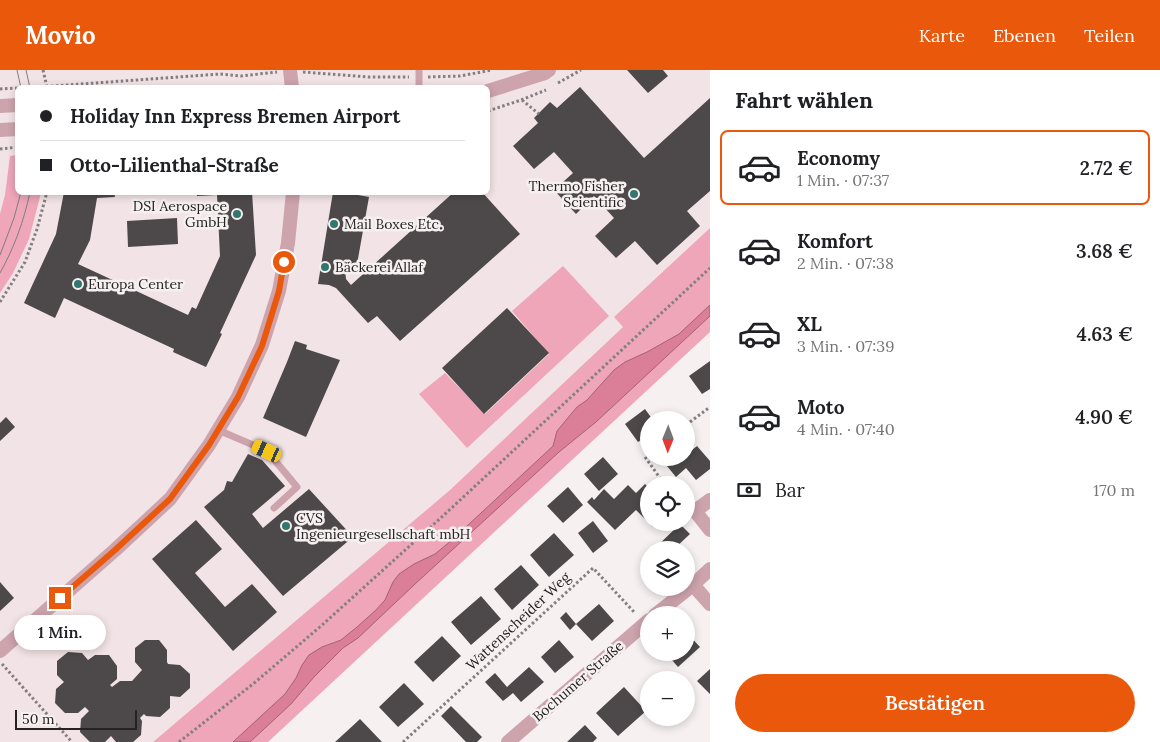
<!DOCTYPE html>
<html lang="de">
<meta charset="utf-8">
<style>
body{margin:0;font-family:Lora,serif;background:#f6f6f6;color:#202124;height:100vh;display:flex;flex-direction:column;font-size:19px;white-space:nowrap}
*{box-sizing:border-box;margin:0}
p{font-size:16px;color:#757577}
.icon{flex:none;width:28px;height:28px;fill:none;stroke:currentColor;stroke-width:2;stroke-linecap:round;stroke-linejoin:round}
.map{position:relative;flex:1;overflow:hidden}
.drawer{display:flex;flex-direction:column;background:#fff;width:450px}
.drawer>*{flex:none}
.hud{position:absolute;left:15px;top:15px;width:475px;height:110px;border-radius:8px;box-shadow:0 2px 8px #0003;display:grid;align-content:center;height:110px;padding:0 25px;background:#fff}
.needle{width:32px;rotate:181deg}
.tools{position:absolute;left:640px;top:341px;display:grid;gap:10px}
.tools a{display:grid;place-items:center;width:55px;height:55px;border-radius:50%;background:#fff;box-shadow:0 2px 8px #0003;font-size:25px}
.scale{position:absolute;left:15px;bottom:12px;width:122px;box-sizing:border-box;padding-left:5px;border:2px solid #242222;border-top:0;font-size:14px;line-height:18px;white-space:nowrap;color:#242222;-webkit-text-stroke:4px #f6f0f1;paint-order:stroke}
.end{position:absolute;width:22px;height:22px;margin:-11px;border:6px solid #ea580c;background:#fff;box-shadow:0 0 0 2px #fff}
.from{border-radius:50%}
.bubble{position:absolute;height:35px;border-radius:18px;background:#fff;box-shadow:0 2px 8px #0003;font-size:16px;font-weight:600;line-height:35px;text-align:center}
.car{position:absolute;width:15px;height:30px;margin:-15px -8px;border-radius:6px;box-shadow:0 0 4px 1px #0007;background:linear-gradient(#f5c518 24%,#345 0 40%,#f5c518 0 76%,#345 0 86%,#f5c518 0)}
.hud b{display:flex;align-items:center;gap:18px;height:48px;font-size:19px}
.hud b+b{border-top:1px solid #e0e0e0}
.hud i{width:12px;height:12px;background:#202124}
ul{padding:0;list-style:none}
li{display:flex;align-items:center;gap:15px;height:75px;margin:0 10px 8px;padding:0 15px;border:2px solid transparent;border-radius:8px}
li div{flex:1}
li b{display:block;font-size:19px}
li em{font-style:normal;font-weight:600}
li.selected{border-color:#ea580c}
li>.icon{width:45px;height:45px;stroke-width:1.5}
h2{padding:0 25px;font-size:22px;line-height:60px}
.pay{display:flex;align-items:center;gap:12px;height:55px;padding:0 25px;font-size:19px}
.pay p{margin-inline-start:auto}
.action{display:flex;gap:10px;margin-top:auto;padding:10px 25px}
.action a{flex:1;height:58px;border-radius:30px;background:#ea580c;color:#fff;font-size:20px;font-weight:600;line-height:58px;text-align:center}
header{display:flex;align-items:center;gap:30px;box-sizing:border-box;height:70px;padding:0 25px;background:#ea580c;color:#fff}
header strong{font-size:24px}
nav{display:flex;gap:28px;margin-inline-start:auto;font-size:18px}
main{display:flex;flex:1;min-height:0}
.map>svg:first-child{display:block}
.built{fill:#f2e3e6;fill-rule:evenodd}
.green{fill:#eea6b8}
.water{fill:#da7f97;stroke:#a36374}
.building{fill:#4d494a}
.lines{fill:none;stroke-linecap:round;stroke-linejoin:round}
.path{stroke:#837f80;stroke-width:3;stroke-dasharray:2.5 2.5;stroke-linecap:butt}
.service{stroke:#cda3ac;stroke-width:7}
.minor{stroke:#cda3ac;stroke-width:14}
.tram{stroke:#817e7e;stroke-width:1}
.route{stroke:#ea580c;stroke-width:6}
.poi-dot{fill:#31776e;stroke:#f6f0f1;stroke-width:2}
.labels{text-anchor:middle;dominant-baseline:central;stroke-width:5;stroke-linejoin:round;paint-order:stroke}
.poi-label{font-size:14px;fill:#242222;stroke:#f6f0f1;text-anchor:start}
.street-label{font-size:14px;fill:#242222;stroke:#f6f0f1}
</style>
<header>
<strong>Movio</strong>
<nav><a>Karte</a><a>Ebenen</a><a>Teilen</a></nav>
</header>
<main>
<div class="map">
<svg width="710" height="672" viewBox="0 0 710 672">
<rect width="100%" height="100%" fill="#f6f0f1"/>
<path class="built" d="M0,0h710v158l-96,89 9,10 -173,163 -297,252h-153zM18,18h470v104h-470z"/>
<path class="green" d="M17,85l1,37 23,1 -12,46 -16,34 -13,20v-79l5,-19 5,-39z
M710,158v104l-442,410h-115l297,-252 173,-163 -9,-10z
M563,196l46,50 -142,132 -48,-54 26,-21 40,41 64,-60 -37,-43z"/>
<path class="water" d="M710,235v11l-114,106 -37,30 -145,133 -56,53 -15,10 -29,29 -23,27 -41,38h-17l52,-48 11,-16 6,-13 7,-10 13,-8 19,-7 16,-13 19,-17 9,-10 8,-18 6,-8 15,-10 21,-10 17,-14 101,-94 4,-15 20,-24 10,-7 27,-30 11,-8 22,-10 32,-18z"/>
<path class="building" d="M627,0h36l5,6 -20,17z
M580,17l64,71 66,-60v93l-23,20 13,15 -43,39 -22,-24 -19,17 -21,-22 19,-18 -20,-22 -18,18 -22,-24 19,-17 -19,-21 -20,17 -21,-23 25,-23 -4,-5 16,-16 7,6z
M64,122h50l1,5 -18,1 -7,42 -12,24 110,51 4,-8 4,2 24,-53 -3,-61 -20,1v-4h55l4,63 -36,78 2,1 -16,33 -33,-15 1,-3 -110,-51 -9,20 -31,-15 32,-69z
M333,122h25v3l11,2 -13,73 -11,-1 1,10 5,6 103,-93h28l38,42 -120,107 -23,-25 -9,7 -32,-35 -7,-3 -11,-1z
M177,148l1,26 -50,3 -1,-26z
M507,238l42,45 -65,61 -42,-46z
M295,271l12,4 -1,4 34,11 -34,77 -43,-19 24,-56z
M710,291v28l-8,5 -13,-18z
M645,339l8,11h-4v15l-11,7 -13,-18z
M6,347l9,10 -15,14v-18z
M697,376l13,15v8l-14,11 -10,-12 -10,9 -14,-17 3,-2h13l2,2 3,-2h3v-3z
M248,384l14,6 23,26 -33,28 11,14 46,-39 44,48 -70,59 -79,-89 20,-17 3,-9 5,1z
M603,387l15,17 -19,17 -15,-17z
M645,414l4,4v34h9l-5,5 -17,-17 -21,20 -28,-28 5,-5 2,3 10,-11 10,10 14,-14 8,8z
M568,417l15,18 -20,18 -16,-17z
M196,450l26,29 -27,24 30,34 27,-23 25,28 -44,39 -81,-92z
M593,451l15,20 -15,12 -15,-20z
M680,454l10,10 -17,16h-20z
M554,463l20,22 -25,22 -19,-22z
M521,495l18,20 -27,25 -18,-21z
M0,512l14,16 -14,13z
M481,526l20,23 -30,26 -20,-23z
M599,534l15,17 -22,20 -16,-17 -6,6 -10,-12 6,-6 10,12z
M686,562l14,15 -22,20 -13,-15h21z
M442,566l19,20 -28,26 -19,-20z
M145,570h14l8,10v12l1,2 12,1 10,9v14l-10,9 -10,-1v12l-10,9 -14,-1 -2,-2 -4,4 2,3 -1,14 -8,7h-17l-5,-6 -6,6h-15l-10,-10 1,-13 8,-8 -4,-4 -7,6h-13l-10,-10 1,-14 8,-7 -7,-7v-14l11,-9 14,1 6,7 7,-5h14l8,11v13l-7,6 2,2 8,-6h12l10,-11 -7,-8v-14z
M559,570l15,17 -19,16 -14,-16z
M529,597l15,15 -23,20 -8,-9 -10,8 -18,-19 10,-9 12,14z
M710,599v25l-13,-13z
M404,613l20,21 -26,23 -19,-20z
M624,617l22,24 -28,25 -22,-23z
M451,636l31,31 -5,5h-11l-25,-26z
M360,649l22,23h-47l11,-10z
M585,655l12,13 -4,4h-26z"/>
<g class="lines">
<path class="path" d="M43,0l4,17
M303,2l66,5h40
M428,7l32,-1 32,-6
M558,13l23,-13
M26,18l194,-14 21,2 36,-4
M0,19l18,-1
M522,30l17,14
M488,41l33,-11 25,-10
M0,79l18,-2
M0,232l25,-40 12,-33 10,-37
M686,355l24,-18
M649,384l-4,3 20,28
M2,594l70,78
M179,672l74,-58 68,-58 123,-111 266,-247
M403,672l190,-174 42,45"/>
<path class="service" d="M419,18v-18
M218,360l49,21 30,36 -23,21"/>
<path class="minor" d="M290,0l2,18
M488,21l57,-18 4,-3
M0,36l18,-1
M0,60l18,-1
M710,430l-15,11 15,19
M693,515l17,19
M655,545l38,-30 17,-16
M0,581l115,-101 55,-51 39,-54 29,-48 24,-52 17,-54 9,-48 5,-51
M508,672l141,-122"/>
<path class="tram" d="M17,0l4,18
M26,0l4,18
M0,185l14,-37 7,-26
M0,203c14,-25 24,-52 30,-81"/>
</g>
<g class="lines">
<path class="route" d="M60,528l55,-48 55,-51 39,-54 29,-48 24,-51 17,-55 5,-29"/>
</g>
<g class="poi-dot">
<circle cx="634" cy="124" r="5"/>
<circle cx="237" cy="144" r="5"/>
<circle cx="334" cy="154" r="5"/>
<circle cx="325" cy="197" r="5"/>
<circle cx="78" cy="214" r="5"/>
<circle cx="286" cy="456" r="5"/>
</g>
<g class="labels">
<g class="poi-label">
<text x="624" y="116" text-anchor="end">Thermo Fisher<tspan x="624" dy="16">Scientific</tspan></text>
<text x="227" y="136" text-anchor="end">DSI Aerospace<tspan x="227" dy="16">GmbH</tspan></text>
<text x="344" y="154">Mail Boxes Etc.</text>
<text x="335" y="197">Bäckerei Allaf</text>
<text x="88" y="214">Europa Center</text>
<text x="296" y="448">CVS<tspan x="296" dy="16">Ingenieurgesellschaft mbH</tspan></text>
</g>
<g class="street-label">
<text transform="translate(518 551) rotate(-43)">Wattenscheider Weg</text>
<text transform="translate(578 611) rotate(-41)">Bochumer Straße</text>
</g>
</g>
</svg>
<div class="tools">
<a><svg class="needle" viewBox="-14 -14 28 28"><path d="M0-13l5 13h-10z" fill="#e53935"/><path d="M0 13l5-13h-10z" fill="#757577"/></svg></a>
<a><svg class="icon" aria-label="locate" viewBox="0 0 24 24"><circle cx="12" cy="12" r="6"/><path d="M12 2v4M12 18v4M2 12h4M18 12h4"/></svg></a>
<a><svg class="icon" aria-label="layers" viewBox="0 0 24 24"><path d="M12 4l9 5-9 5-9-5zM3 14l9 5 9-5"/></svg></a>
<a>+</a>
<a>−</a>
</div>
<div class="scale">50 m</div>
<i class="end from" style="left:284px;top:192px"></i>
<i class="end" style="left:60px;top:528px"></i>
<div class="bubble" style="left:14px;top:545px;width:92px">1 Min.</div>
<i class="car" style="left:267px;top:381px;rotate:294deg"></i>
<div class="hud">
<b><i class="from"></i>Holiday Inn Express Bremen Airport</b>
<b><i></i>Otto-Lilienthal-Straße</b>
</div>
</div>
<section class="drawer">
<h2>Fahrt wählen</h2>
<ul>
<li class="selected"><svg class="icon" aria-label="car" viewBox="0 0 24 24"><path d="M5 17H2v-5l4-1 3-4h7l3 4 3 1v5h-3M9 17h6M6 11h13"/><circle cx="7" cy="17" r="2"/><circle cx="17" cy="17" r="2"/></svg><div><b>Economy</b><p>1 Min. · 07:37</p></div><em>2.72 €</em></li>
<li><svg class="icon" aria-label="car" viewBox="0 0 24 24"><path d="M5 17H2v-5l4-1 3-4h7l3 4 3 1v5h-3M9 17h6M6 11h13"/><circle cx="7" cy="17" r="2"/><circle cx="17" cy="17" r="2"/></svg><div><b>Komfort</b><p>2 Min. · 07:38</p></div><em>3.68 €</em></li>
<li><svg class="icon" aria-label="car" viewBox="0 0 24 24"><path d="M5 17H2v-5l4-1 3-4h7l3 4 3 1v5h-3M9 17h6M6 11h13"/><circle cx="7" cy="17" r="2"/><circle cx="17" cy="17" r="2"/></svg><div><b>XL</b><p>3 Min. · 07:39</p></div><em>4.63 €</em></li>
<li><svg class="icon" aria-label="car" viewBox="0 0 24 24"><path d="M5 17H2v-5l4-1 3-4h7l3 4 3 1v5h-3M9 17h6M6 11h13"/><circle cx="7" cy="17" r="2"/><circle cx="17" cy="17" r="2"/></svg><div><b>Moto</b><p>4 Min. · 07:40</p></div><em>4.90 €</em></li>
</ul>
<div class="pay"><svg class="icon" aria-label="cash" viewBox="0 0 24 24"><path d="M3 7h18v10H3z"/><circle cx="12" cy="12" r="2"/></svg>Bar<p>170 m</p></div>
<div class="action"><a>Bestätigen</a></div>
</section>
</main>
